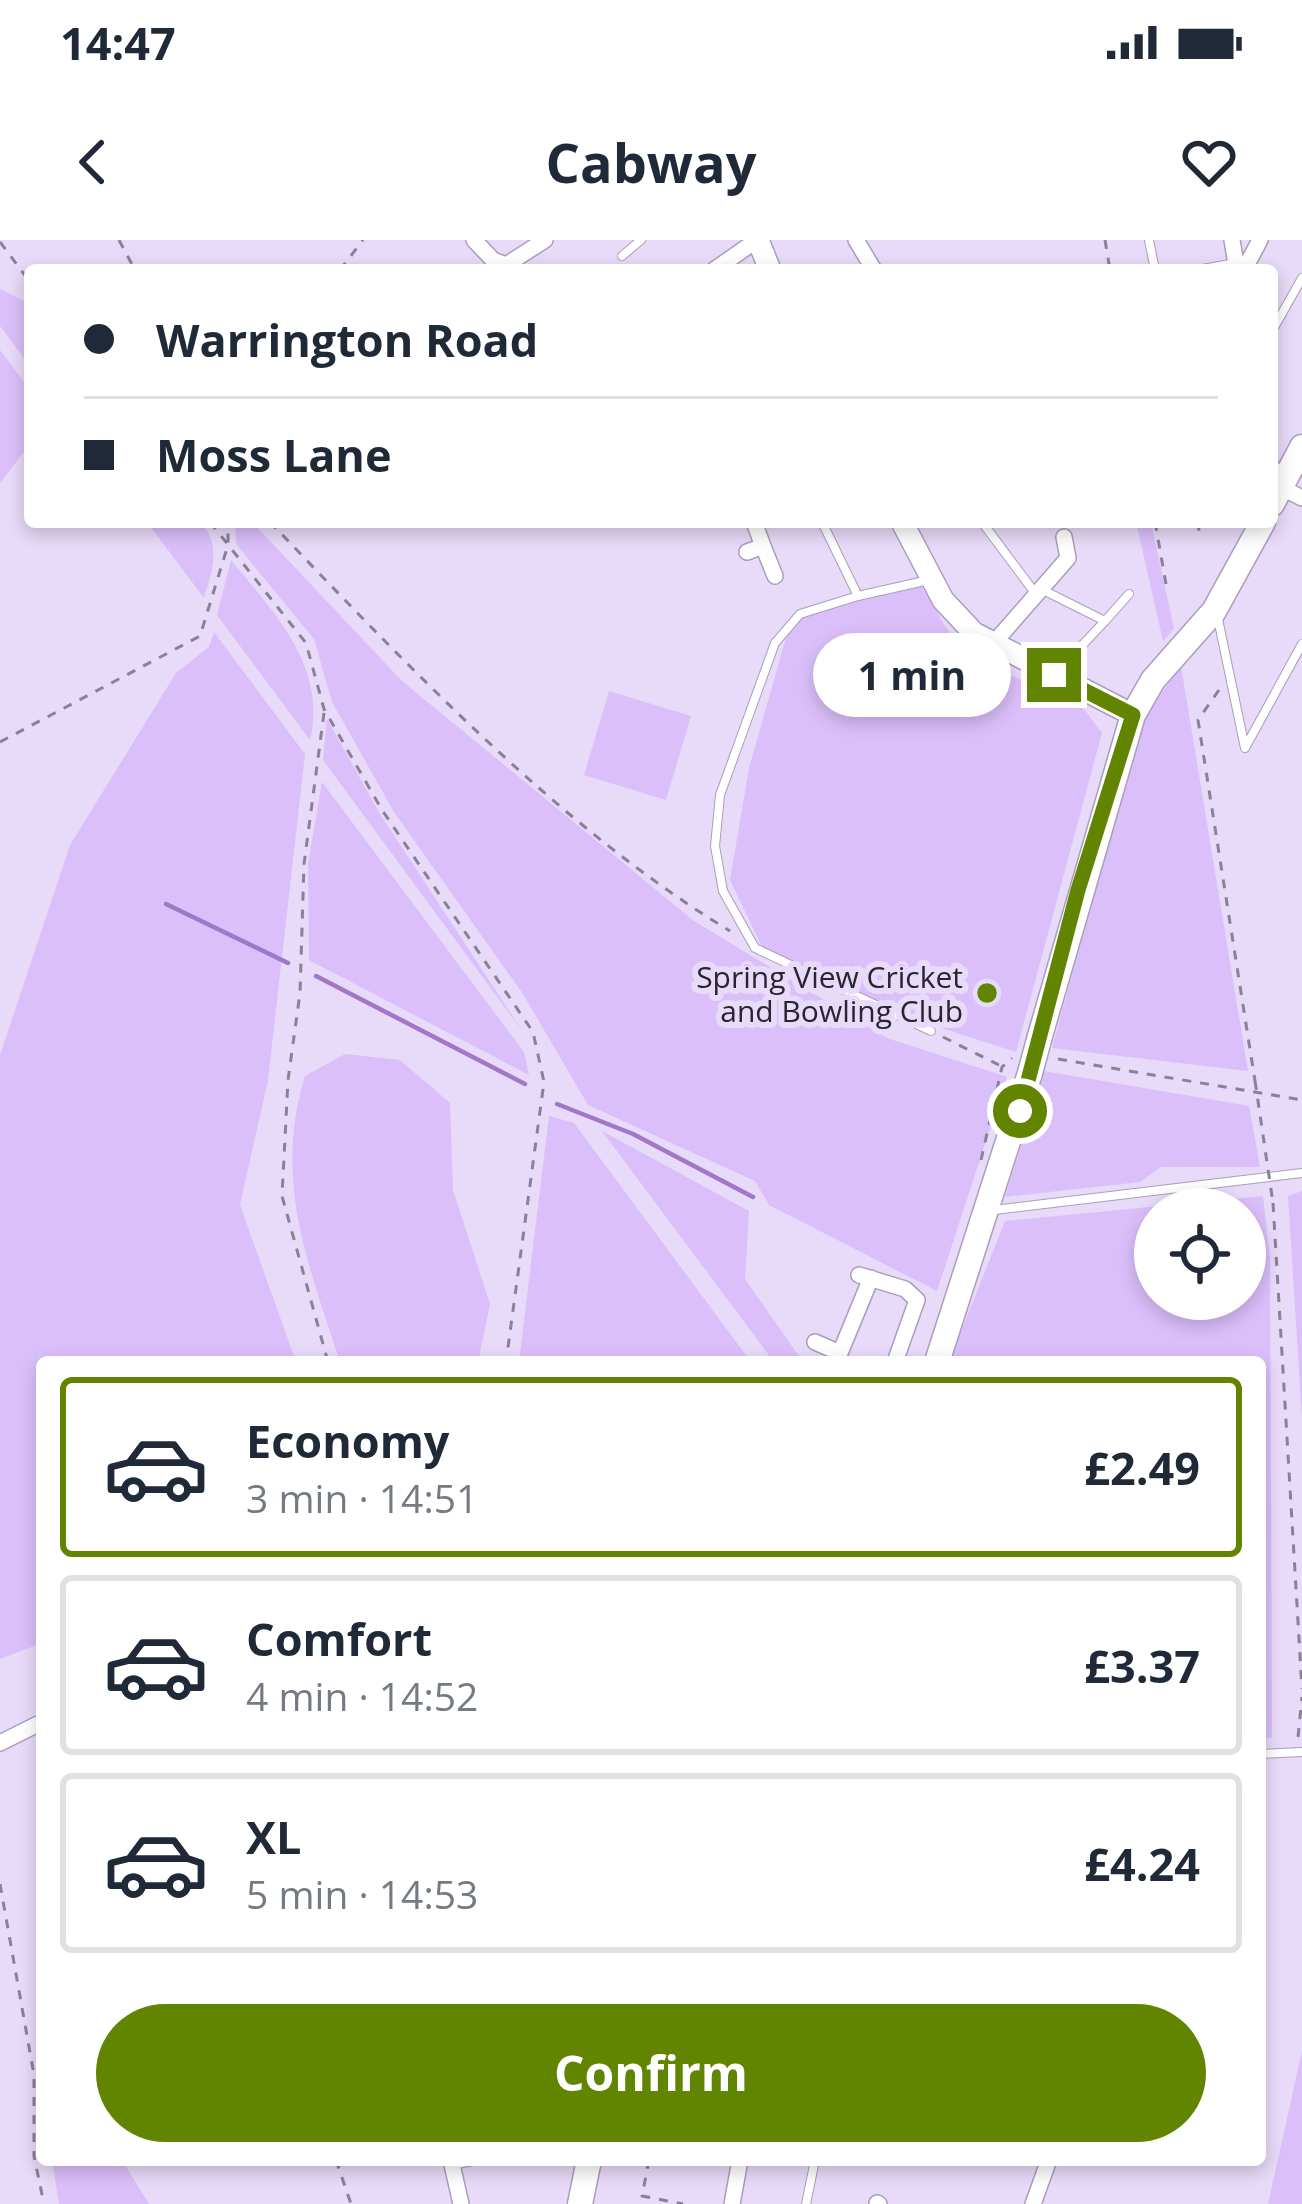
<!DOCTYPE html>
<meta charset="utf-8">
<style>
body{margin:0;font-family:"Open Sans",sans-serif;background:#f6f6f7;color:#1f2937;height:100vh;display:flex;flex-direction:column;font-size:45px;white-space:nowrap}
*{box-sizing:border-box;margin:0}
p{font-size:39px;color:#747a83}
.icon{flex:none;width:66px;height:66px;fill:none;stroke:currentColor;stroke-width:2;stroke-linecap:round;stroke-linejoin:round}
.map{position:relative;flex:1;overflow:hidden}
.panel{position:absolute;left:36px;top:1116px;width:1230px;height:810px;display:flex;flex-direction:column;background:#fff;border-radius:12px;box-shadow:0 6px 18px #0003}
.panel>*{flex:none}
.banner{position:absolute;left:24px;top:24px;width:1254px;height:264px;border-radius:12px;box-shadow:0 6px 18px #0003;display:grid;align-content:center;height:264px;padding:0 60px;background:#fff}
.buttons{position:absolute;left:1134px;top:948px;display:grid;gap:24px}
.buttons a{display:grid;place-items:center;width:132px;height:132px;border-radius:50%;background:#fff;box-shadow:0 6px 18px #0003;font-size:60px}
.end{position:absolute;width:54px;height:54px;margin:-27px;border:15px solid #618401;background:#fff;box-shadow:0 0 0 6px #fff}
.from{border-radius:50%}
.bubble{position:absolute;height:84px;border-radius:42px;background:#fff;box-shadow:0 6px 18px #0003;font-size:39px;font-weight:700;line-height:84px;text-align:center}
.banner b{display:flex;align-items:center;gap:42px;height:114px;font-size:45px}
.banner b+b{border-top:3px solid #e0e1e3}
.banner i{width:30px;height:30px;background:#1f2937}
ul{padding:21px 0 0;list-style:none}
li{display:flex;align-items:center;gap:36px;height:180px;margin:0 24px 18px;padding:0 36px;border:6px solid #e0e1e3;border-radius:12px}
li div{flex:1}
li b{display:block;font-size:45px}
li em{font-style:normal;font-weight:700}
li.current{border-color:#618401}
li>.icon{width:108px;height:108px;stroke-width:1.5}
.cta{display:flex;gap:24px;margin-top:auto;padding:24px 60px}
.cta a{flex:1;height:138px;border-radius:72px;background:#618401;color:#fff;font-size:48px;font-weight:700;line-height:138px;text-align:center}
.status{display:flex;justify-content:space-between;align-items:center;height:84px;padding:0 60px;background:#fff;direction:ltr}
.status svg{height:33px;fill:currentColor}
header{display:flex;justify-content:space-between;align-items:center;height:156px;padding:0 60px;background:#fff;font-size:54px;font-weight:700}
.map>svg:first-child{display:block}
.green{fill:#dbbffb;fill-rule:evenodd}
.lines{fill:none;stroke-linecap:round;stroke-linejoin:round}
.stream{stroke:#9f78c8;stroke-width:4.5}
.lane-casing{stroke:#ab9dbb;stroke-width:10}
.street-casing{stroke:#ab9dbb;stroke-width:18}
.secondary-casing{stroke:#ab9dbb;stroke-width:24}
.primary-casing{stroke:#ab9dbb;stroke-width:27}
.path{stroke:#8b8196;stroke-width:3;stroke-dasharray:9 9;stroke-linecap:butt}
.lane{stroke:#fff;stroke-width:8}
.street{stroke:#fff;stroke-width:15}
.secondary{stroke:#fff;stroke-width:21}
.primary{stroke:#fff;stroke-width:24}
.primary-bridge-casing{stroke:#ab9dbb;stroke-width:27;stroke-linecap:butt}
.path-bridge{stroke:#8b8196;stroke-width:3;stroke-dasharray:9 9;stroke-linecap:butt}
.primary-bridge{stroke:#fff;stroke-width:24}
.route{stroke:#618401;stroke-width:15}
.poi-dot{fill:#618401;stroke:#e8daf9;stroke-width:4.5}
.labels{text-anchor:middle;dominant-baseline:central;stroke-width:12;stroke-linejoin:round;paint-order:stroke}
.poi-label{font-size:30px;fill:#29242f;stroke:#e8daf9;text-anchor:end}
</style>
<div class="status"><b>14:47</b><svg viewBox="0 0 49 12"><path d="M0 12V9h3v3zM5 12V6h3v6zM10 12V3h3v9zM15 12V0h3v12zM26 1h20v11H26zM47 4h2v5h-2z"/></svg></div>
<header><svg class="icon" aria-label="back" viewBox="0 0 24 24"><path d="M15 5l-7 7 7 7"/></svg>Cabway<svg class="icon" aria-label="heart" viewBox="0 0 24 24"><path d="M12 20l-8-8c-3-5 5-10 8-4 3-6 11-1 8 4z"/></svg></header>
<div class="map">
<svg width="1302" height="1964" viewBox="0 0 1302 1964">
<rect width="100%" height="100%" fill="#e8daf9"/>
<path class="green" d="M0,49l30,15v62l-30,-40z
M0,110l30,40v54l-30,39z
M147,282h54c21,25 11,48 3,76z
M235,282h17l150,159 292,240 193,117 120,39 -70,214 -168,-86 -14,-24 -167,-76 -65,-111 -129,-182 -62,-110 -18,-63 -78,-95z
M1136,282h15l23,107 -11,12z
M231,320c44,54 96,106 79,180l-93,-125z
M920,344l41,68 122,56 19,25 -86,319 -128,-41 -126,-64 -32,-67 19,-112 42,-148z
M214,392l91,122 -37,326 -28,125 56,157h-254v281l-42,16v-604l70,-210 106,-172 33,-26z
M1181,426l67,405 -196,-23 91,-329z
M609,451l82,25 -25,84 -82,-25z
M327,479l53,95 143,218 -200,-272z
M322,542l202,270 5,23 -220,-115 -1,-96z
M345,814l55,6 50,43 3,87 37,114 -12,58h-138c-32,-99 -67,-182 -35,-286z
M1044,831l205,35 11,61h-99l-21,15 -135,15z
M549,876l25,7 177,239h-232z
M602,891l147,80 -4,68 58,83h-29z
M1302,951v227l-14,-222z
M1263,956l7,62 2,480 -12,1v-377h-311l56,-141zM1155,969h90v90h-90z
M1302,1811v153h-34z
M52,1920h70l27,44h-90z"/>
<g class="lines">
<path class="stream" d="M166,664l122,59
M316,736l209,108
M557,864l76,30 120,63"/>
<defs>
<path id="lane" d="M1149,0l6,30
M622,16l19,-16
M1197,30l39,-7
M1272,91l30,-53
M822,282l36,74 71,-16
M982,282l53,71
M1041,349l64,32 -50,53
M858,356l-58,18 -25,29 -55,152 -5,51 8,45 32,57 176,83
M1218,379l27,129 57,-104
M1105,381l24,-27
M994,970l308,-37
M1260,1514l42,-2
M452,1925l26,-5
M806,1964l9,-44"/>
<path id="street" d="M474,0l19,20 13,5 39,-25
M856,0l18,30
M1232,0l5,30
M714,30l43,-30
M1244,30l16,-30
M1272,227l8,20 22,11
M754,282l9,24
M747,312l16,-6 12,30
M993,404l75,-86 -4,-21
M859,1035l46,14 12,11 -22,62
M815,1102l25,11 31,-75
M0,1503l42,-21
M451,1920l10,44
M877,1963l2,1
M732,1964l8,-44
M1033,1964l16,-44"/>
<path id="secondary" d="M758,0l12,30
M902,282l41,78 31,33 159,82"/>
<path id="primary" d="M1272,264l30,-57
M1040,796l93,-321 20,-35 61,-69 49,-89
M937,1122l93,-289
M580,1964l9,-44"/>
</defs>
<use href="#lane" class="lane-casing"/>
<use href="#street" class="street-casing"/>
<use href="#secondary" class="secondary-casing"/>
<use href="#primary" class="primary-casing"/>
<path class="path" d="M119,0l16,30
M1105,0l5,30
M0,2l30,40
M340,30l23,-30
M210,282l96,121 18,66 58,101 151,222 11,50 -38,280
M270,282c137,143 290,306 460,409
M1155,282l11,62
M1197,282l3,12
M1219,450l-21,30 57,361
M324,473l-20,151 -4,129 -12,87 -6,116 46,166
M0,502l200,-106 28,-91v-23
M943,797l56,28
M1058,819l244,41
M981,920l21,-93 10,-9
M1273,963l29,486
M1298,1497l4,-40
M0,1644l34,191v81l10,48
M336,1920l15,44
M649,1920l-7,36 41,8"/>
<use href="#lane" class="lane"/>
<use href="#street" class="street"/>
<use href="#secondary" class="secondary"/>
<use href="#primary" class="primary"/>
<defs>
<path id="primary-bridge" d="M1030,833l10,-37"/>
</defs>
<use href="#primary-bridge" class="primary-bridge-casing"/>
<path class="path-bridge" d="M1255,841l18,122"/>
<use href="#primary-bridge" class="primary-bridge"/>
</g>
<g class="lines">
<path class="route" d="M1020,871l58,-221 55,-175 -79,-40"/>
</g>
<circle class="poi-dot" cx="987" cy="753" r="12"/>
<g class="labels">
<g class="poi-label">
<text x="963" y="736">Spring View Cricket<tspan x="963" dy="34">and Bowling Club</tspan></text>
</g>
</g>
</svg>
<div class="buttons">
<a><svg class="icon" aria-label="locate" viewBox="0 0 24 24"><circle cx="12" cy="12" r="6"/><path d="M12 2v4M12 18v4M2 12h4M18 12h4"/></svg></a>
</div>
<i class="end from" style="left:1020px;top:871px"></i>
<i class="end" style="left:1054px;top:435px"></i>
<div class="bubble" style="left:813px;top:393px;width:198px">1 min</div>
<div class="banner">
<b><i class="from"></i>Warrington Road</b>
<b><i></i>Moss Lane</b>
</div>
<section class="panel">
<ul>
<li class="current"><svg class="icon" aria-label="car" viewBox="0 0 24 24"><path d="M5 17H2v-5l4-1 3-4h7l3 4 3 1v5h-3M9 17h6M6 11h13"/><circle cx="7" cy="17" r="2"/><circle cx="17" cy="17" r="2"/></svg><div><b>Economy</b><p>3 min · 14:51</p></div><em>£2.49</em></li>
<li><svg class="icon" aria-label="car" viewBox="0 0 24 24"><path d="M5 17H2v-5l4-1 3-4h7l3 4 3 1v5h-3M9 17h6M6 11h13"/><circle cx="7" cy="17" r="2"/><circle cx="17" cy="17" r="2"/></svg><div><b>Comfort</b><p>4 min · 14:52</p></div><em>£3.37</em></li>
<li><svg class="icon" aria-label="car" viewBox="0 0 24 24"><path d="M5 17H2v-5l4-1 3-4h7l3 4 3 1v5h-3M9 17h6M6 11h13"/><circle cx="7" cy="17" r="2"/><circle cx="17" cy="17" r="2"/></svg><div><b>XL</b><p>5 min · 14:53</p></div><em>£4.24</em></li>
</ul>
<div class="cta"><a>Confirm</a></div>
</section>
</div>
